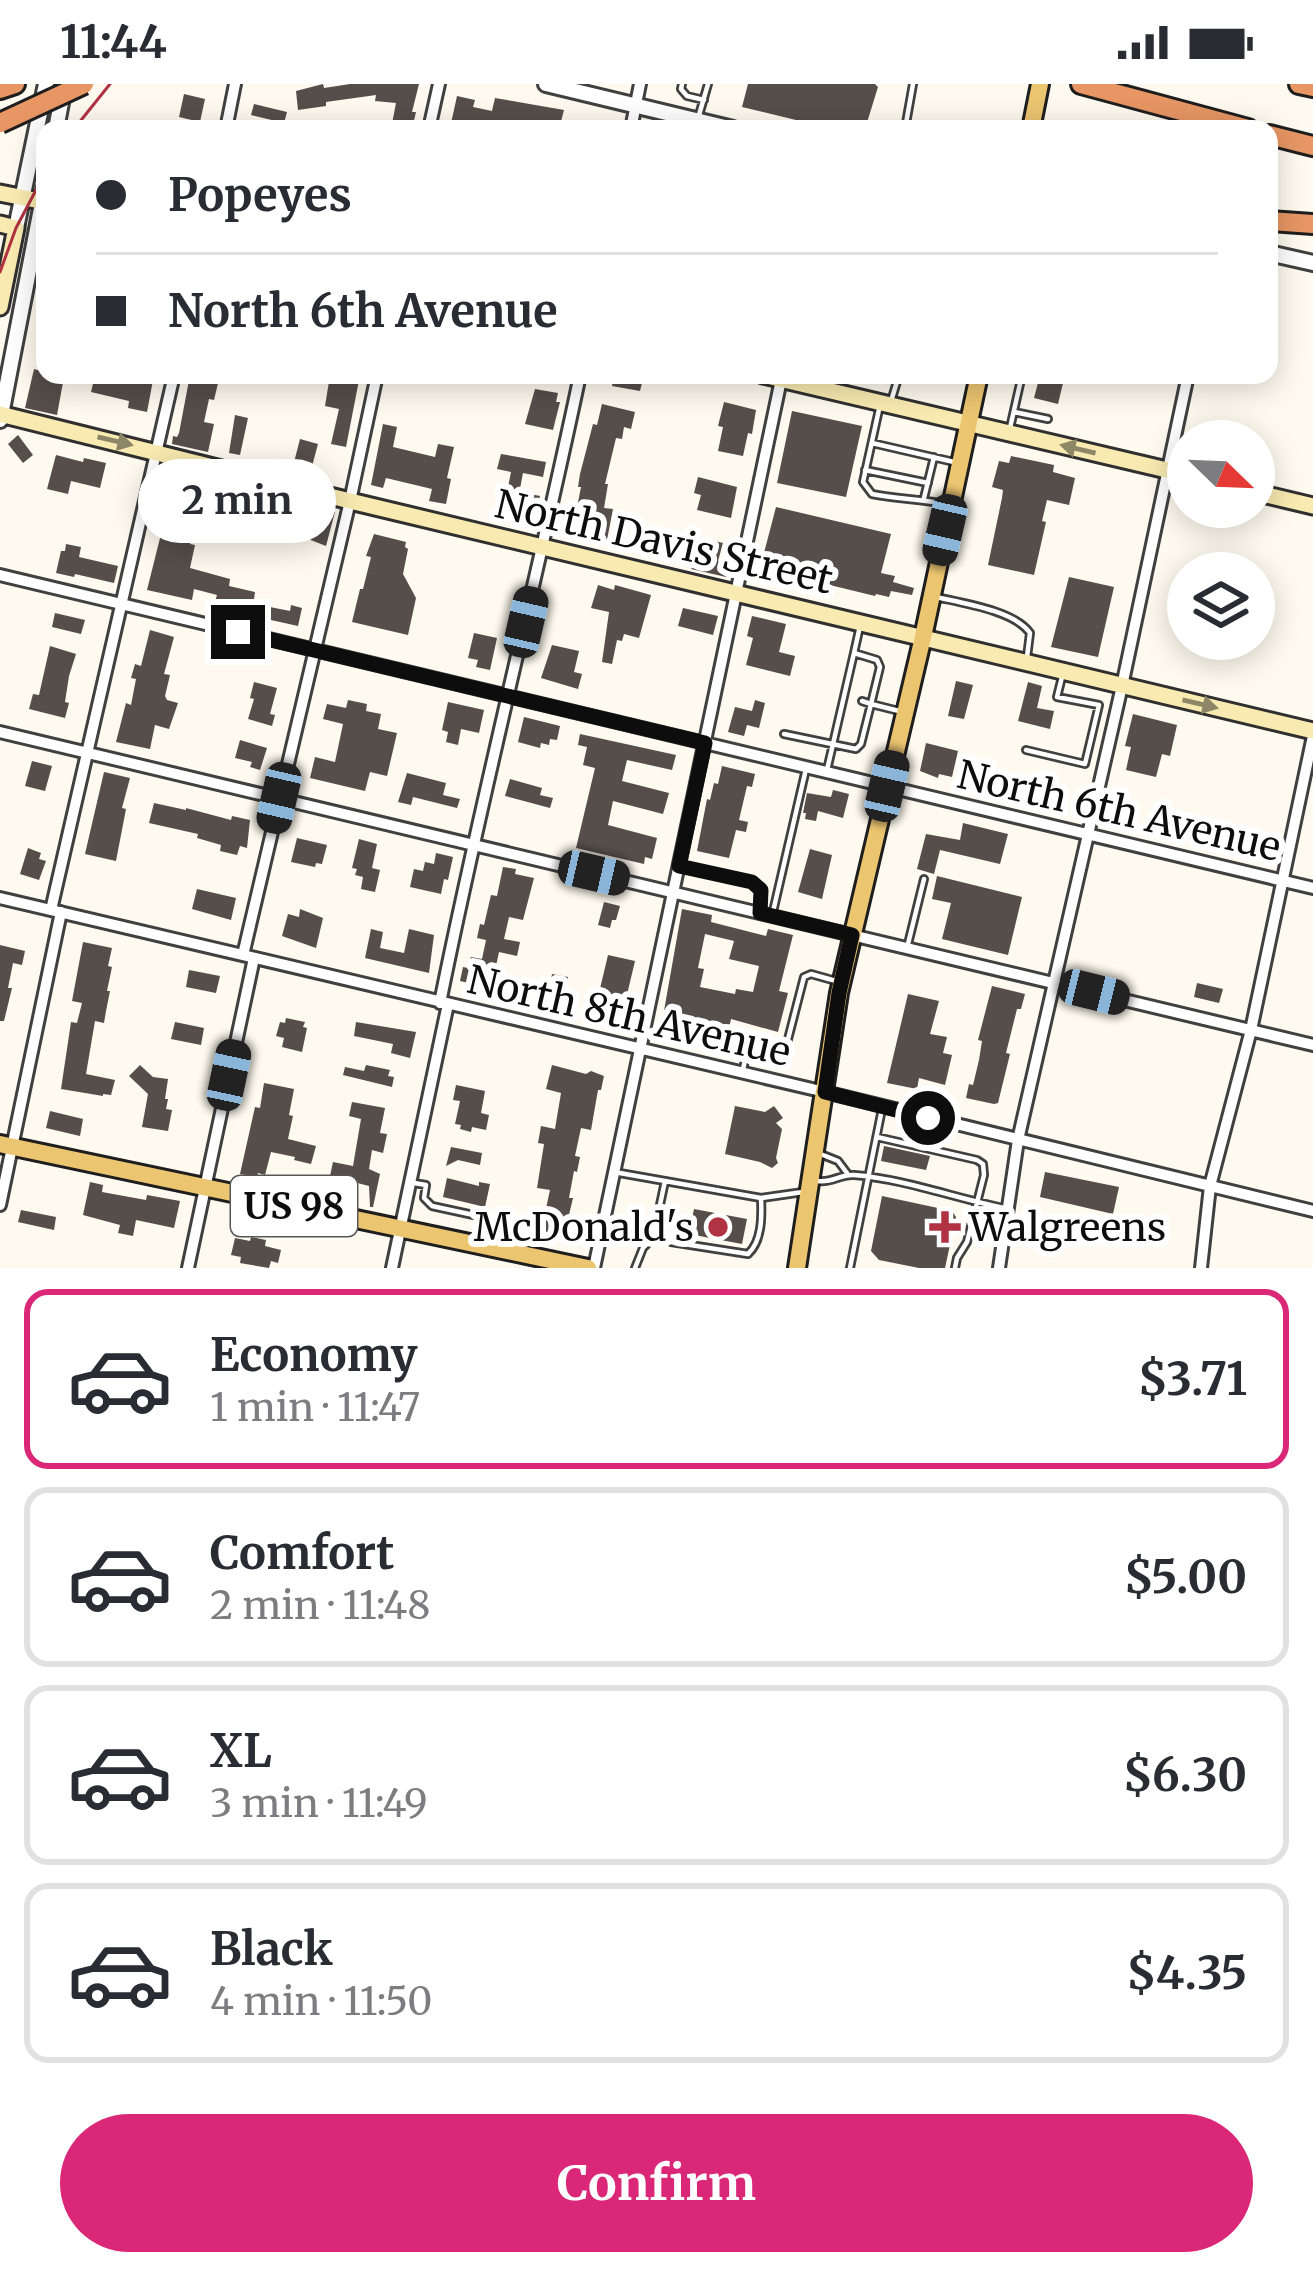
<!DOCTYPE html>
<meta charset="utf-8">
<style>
body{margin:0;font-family:Merriweather,serif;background:#f7f7f7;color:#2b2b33;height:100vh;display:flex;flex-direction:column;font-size:45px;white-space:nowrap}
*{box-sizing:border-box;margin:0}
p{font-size:39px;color:#7c7c81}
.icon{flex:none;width:66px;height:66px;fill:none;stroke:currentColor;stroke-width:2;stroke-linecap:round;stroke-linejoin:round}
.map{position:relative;height:1184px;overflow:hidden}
.details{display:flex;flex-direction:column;background:#fff;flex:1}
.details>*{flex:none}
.guide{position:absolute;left:36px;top:36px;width:1242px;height:264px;border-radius:24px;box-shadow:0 6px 30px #0003;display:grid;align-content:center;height:264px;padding:0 60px;background:#fff}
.needle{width:78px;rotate:113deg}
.buttons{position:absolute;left:1167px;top:336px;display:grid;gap:24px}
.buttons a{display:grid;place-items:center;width:108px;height:108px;border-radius:50%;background:#fff;box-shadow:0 6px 30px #0003;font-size:60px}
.end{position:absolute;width:54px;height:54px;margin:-27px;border:15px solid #0d0d0d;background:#fff;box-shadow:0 0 0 6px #fff}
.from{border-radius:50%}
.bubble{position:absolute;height:84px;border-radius:42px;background:#fff;box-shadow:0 6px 30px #0003;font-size:39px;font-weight:700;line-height:84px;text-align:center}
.car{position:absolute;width:36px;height:72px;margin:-36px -18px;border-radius:15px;box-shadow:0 0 9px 3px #0007;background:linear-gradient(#222 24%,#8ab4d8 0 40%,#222 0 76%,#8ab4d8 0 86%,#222 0)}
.guide b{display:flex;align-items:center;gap:42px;height:114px;font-size:45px}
.guide b+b{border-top:3px solid #e1e1e2}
.guide i{width:30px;height:30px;background:#2b2b33}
ul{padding:21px 0 0;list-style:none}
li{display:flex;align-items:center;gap:36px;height:180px;margin:0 24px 18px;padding:0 36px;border:6px solid #e1e1e2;border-radius:24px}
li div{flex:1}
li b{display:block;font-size:45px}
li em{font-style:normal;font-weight:700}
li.current{border-color:#db2777}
li>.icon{width:108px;height:108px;stroke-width:1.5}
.action{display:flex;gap:24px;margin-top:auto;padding:24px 60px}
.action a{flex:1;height:138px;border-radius:72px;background:#db2777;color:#fff;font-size:48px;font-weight:700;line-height:138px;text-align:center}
.status{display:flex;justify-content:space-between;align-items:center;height:84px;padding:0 60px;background:#fff;direction:ltr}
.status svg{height:33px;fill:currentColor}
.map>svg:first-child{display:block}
.building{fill:#554e4b;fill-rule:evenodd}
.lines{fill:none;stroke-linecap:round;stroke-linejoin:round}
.service-casing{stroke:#404040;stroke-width:10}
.minor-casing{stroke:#404040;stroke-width:16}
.tertiary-casing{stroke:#404040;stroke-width:20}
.secondary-casing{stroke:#2f2f2f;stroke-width:21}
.primary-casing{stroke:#1e1e1e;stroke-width:22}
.motorway-casing{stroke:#1e1e1e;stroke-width:24}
.service{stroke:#fff;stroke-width:4.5}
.minor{stroke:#fff;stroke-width:10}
.tertiary{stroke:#fff;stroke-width:14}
.secondary{stroke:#f8eab0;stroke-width:15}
.primary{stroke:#ecc571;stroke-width:16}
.motorway{stroke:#e79664;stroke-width:18}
.rail{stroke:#b13242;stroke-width:3}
.motorway-bridge-casing{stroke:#1e1e1e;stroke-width:24;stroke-linecap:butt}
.motorway-bridge{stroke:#e79664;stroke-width:18}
.oneway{fill:#8e8767}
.route{stroke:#0d0d0d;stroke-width:15}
.poi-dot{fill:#b13242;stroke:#fff;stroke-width:4.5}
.labels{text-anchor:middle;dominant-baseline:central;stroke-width:12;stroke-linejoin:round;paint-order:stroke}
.shield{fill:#fff;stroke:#565656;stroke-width:3}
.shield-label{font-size:36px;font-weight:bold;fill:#0d0d0d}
.street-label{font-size:39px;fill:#0d0d0d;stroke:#fff}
.poi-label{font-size:39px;fill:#0d0d0d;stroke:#fff;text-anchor:end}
</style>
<div class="status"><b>11:44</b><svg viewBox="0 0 49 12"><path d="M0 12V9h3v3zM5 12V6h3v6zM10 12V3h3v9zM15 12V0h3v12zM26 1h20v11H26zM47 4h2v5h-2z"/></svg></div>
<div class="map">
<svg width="1313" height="1184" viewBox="0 0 1313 1184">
<rect width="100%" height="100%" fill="#fefaef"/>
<path class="building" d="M323,0l1,4 26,-4h69l-7,28h4l-4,17h-21l5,-26 -21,-2 1,-6 -50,7v4l-28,4 -2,-19z
M748,0h127l3,3 -13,42h-32l-91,-22z
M184,10l21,5 -5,23 -21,-5z
M457,12l18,4 -2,7 19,4 3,-13 69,12 -5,19h-69v-3l-19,-4 -2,7h-13l-6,-1z
M254,20l33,8 -3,11 -33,-8z
M34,285l11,3v3l19,2 -7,38 -32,-7z
M95,291h59l-7,37 -19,-4 1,-7 -38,-9z
M190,291h30l-6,25 -5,-1 -5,23 10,2 -6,28 -36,-8 1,-8 4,1 2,-4z
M330,291h30l-14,72 -15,-3 8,-35 -14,-3z
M614,291h30l-4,16 -28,-5z
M1040,291h25l-7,29 -24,-6z
M535,305l23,4 -2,9h4l-7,28 -28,-6z
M724,318l32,8 -4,24 -4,-1 -5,23 -25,-5 5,-24 -5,-1z
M602,320l33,8 -4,17 -7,-2 -2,12 -6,-1 -11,46h3l-4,24 9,1 -6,31 -35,-7 9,-46h-3l2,-13 13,-50 4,1z
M792,327l70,15 -16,71 -69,-14z
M235,331l13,3 -8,37 -11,-2z
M383,340l14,3 -4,20 42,10 3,-13 16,3 -7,31 4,1 -5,25 -17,-3 3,-12 -46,-11 -3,10 -12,-3z
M18,351l15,20 -10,8 -15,-19z
M300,355l18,5 -7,26 -5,-2 -2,5 -12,-3z
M501,370l45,8 -3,15 -20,-4 -4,21 -12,-2 4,-20 -14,-3z
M56,371l27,7 1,-4 22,5 -6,25 -29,-7 -3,13 -21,-5z
M1011,372l43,9 -1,7 22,6 -6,27 -22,-5 -5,21 4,1 -12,53 -46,-10 14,-67 1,-8 -11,-3 7,-26 10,2z
M169,388l28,6 -3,20 21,4 3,-14 12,3 -1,3 30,7 2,-7 10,2 -1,5 19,4 -6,31 -14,-3 3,-14 -47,-10 -1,8 -26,-6 -8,33 5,1 -5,23 40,11 -1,7 26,6 -1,7 12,3 -1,4 25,5 1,-6 11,3 -4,18 -58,-13 1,-6 -26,-6 2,-6 -23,-6 -2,11 -45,-10 13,-52h3l8,-32 -5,-1 5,-20 -4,-1z
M698,393l39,10 -6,31 -34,-8 4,-15 -7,-2z
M520,408l20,4 -8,31 -19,-5z
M310,422l25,6 -9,34 -23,-9z
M776,423l115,27 -10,39 14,3 -2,6 21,6 -2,7 -21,-4 -2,6 -13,-3 -1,2 -115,-28z
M374,450l32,8 -1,5 3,2 -5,25 13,24 -8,37 -56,-13 8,-33h3l8,-32 -5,-1z
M686,450l37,9 -5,18 11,2 -3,14 -35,-8 3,-17 -11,-3z
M66,460l15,3 -2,10 39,9 -4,17 -39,-9 -1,3 -18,-4 5,-22h4z
M1069,493l45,10 -16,70 -47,-10z
M598,501l16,5 1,-5 36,10 -12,43 -15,-4 -2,7 -5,-1 -5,24 -10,-2 7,-50 -18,-4z
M683,524l35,8 -5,19 -35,-9z
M55,529l30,7 -4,14 -29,-7z
M752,532l34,8 -7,28 16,4 -5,20 -44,-11 7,-27 -6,-2z
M150,546l24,7 -10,37 6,1 -5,21 2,4 11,3 -9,26 -14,-4 -5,24 -34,-7 10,-39 5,2 5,-26 -5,-1 4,-14 6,2z
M474,549l23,5 -7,32 -14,-3 2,-7 -10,-2z
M552,561l27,6 -5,21 8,2 -4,15 -37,-11z
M50,562l26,8 -7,22 -4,26 4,1 -4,15 -36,-9 4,-15 6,1z
M956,597l17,4 -9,34 -16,-3z
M254,598l23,6 -7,26 5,1 -3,11 -24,-7 6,-20 -4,-1z
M1028,598l14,4 -5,22 17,3 -4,18 -32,-8z
M348,616l19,4 -1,7 15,3 -3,15 19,4 -10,43 -17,-4 -5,19 -55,-13 5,-21 20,5 8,-38 -20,-5 4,-15 19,4z
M755,616l10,3 -6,25 -12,-3 -3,11 -16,-4 7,-25 17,4z
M448,618l36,8 -5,23 -18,-4 -3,16 -12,-3 2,-10 -6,-2z
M1133,630l44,11 -7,31 -8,-2 -6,23 -30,-7 5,-23 -6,-1z
M524,633l36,9 -3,14 -7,-1 -1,6 -8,-2 -1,5 -22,-6z
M580,650l96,21 -4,15 -45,-10 -5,21 47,12 -6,21 -50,-13 -5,24 49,13 -5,21 -7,-2 -1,7 -68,-16 19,-80 -12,-3 4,-18 -9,-2z
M240,656l27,8 -7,22 -10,-3 2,-5 -17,-4z
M926,659l32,8 -6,26 -13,-3 -1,4 -18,-7z
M32,677l20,5 -7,25 -20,-5z
M722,682l33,8 -3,13 -5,-1 -8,34 9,2 -2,10 -10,-2 -7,28 -32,-7 10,-52 3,1 4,-17 4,1z
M104,688l26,6 -8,30 4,1 -10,52 -31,-7z
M407,689l39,10 -3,12 17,4 -3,9 -44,-11 -2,8 -13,-3z
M510,695l32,9 -2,7 13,3 -3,10 -45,-12z
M833,706l16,4 -6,24 -25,-7 -2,10 -11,-2 1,-6h-3l4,-20 24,4z
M154,719l32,7v-2l45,12 1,-4 18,4 -3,28 -7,-2 -3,9 -17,-4 1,-6 -24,-7 1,-4 -49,-11z
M963,739l45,11 -8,30 -60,-14 -6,24 -17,-5 9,-35 34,6z
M297,754l30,7 -5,19 -6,-1 -1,4 -24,-5z
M359,755l18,5 -5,24 8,2 -5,22 -14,-3 2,-12 -8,-2 2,-6 -5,-1z
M28,764l13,5 -2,6 7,2 -7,19 -19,-6z
M810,765l22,6 -10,44 -24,-7z
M436,769l17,4 -5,23 -4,-1 -3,15 -31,-7 4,-18 9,2 2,-9 9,2z
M503,783l13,2 -1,5 19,4 -11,42 -14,-3 -5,22 16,3 -3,14 -18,-4 -6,28 -4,-1 -2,8 -27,-6 3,-14 5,1 3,-11 11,2 4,-19 -9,-2 3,-14 4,1 7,-30 6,1z
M937,792l85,21 -14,58 -66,-16 9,-36 -19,-4z
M197,805l39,9 -5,22 -39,-11z
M604,818l16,4 -4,14h-4l-2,8 -12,-3z
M300,825l23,9 -7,30 -34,-12 6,-22 11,3z
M682,825l30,6 -1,7 55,14 2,-7 25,6 -14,56 9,2 -10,39 -47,-13 -4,19 -4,4 -13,-3 1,-6 -35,-8 -1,5 -14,-2zM705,850l29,7 -5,18 30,7 -6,26 -17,-3 -1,5 -35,-7 4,-18 -6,-1z
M371,845l12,3 -3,16 24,5 5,-24 25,6 -5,38 -64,-15z
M83,858l29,6 -4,18 4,1 -5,24h3l-4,20 -2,12 -9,-2 -9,53 29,6 -4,15 -8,-1v2l-42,-7 10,-67 6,1 5,-20 -10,-2z
M0,861l25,6 -3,14 -9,-2 -5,25h4l-8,33h-4z
M608,871l27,6 -14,59 -27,-6z
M189,886l31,6 -4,17 -30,-6z
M552,890l16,3 -4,24 -16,-3z
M1197,899l26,6 -4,14 -25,-6z
M992,902l33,8 -4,15h-4l-11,44 4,1 -12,49 -4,1 -28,-6 3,-14 4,1 6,-25 3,-19 -4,-1z
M908,910l31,7 -9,33 17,3 -4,16 9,2 -7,30 -26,-7 -2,11 -30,-6z
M286,934l19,4 -2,5 4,1 -5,24 -20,-5 2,-9 -8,-2 4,-14 5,1z
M175,938l29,6 -3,17 -30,-6z
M356,938l60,10 -6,26 -19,-5 2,-9 -39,-8z
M140,981l13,12 15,2 -3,20h3l-2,10 6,1 -4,21 -26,-4 6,-33 -19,-18z
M366,981l24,5 -2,6 6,1 -2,10 -49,-12 2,-8 19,4z
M552,981l34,9 5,-3 13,5 -3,14h-3l-7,40 -10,-2 -6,28 5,1 -3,15 -3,-1 -5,27h4l-9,38 -23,-5 9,-41 -13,-2 7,-44 -6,-1 3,-17 14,3 6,-36 -15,-4z
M264,999l30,6 -5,26 4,1 -5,23 28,7 -5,18 -17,-4 1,-3 -24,-5 -6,23 -7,-2 -1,4 -17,-3 15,-67 5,1z
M456,1001l29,6 -4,22 8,2 -3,15 -14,-3 -1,5 -11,-3 1,-4 -6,-1 5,-23 -7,-1z
M352,1018l33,6 -5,25 7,1 -4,19 -11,-3 -3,19 11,5 -7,33h-3l-1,-21 -39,-10 3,-14 20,4 8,-47 -12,-3z
M735,1022l30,6 9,-6 9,12 -7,5 6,6 -6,29 2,5 -6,5 -12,-6 -35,-8z
M50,1027l33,8 -3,17 -34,-8z
M884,1062l46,10 -4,14 -45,-9z
M451,1063l31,6 -2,12 -22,-5 -12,6z
M1045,1088l74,15 -6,27 -73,-17z
M447,1094l32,8v-4l11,2 -5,23 -42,-10z
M90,1098l13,3 -1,7 44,8 1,-5 33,6 -6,27 -38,-8 -3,16 -15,-3 2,-8 -37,-10z
M882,1112l70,15 4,6 -11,51h-26l-40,-8 -8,-9z
M694,1125l53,10 -5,25 -53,-10z
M21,1126l35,7 -2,13 -36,-8z
M251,1153l15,3 -1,6 16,4 -3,13 -7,-2 -2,7 -29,-5 1,-6 -10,-2 4,-17 15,3z"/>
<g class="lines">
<defs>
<path id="service" d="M682,0l-1,5 6,7 17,4
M699,31l9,-31
M905,45l8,-45
M892,314l7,-23
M880,321l-17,77 9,12c25,5 49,5 73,10
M1014,328l34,7
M1010,344l12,-53
M872,359l82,19
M865,386l63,13
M924,414l10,-41
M936,513c27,6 79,14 94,36l-3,24
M860,542l-6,27 23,7 3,7 -9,37 28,7
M784,650l72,15 5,-5 10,-40 -9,-3
M1026,666l59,14 14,-59 -42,-8 5,-20
M827,686l27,-117
M680,782l72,16 9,8 -1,23
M772,832l34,-147
M907,864l17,-69
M743,985l5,-21 6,-5 32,4 18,-70 7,-3 25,7
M877,1053l100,23 6,4 1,11 -17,67 -10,16 -2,10
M818,1069l20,8 9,12
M614,1088l51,9
M818,1097c15,2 22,-7 36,-6 51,4 100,23 150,33
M414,1099l12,2 -2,13 8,8 60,13 -5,22
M761,1114c1,19 1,43 -13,56l-77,-12 -14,-8v-15l8,-38 96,17 42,-6
M635,1184l8,-20 14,-14
M850,1184l32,-159"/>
<path id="minor" d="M226,45l9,-45
M429,45l10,-45
M631,45l9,-45
M0,491l1313,313
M0,648l1313,313
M0,814l825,194 488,119
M51,826l123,-535
M243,871l107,-454 27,-126
M440,919c42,-210 96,-418 140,-628
M0,1121l61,-293
M188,1184l66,-310
M392,1184l56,-264
M594,1184l188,-893
M999,1184l19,-128 104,-454 66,-311
M1201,1184l9,-82 41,-156 62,-294"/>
<path id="tertiary" d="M546,0l187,45
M56,45l8,-42
M16,144l30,-144
M1269,169l44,10
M0,336l45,-232"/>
<path id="secondary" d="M0,109l45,9
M0,140l16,4 -16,79
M763,291l425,100
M0,330l350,87 963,230
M1254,408l59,14"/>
<path id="primary" d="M1031,45l9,-45
M0,1060l588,124
M797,1184l42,-275 84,-356 56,-262"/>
<path id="motorway" d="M1081,0l167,45
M1299,0l14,3
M0,5l15,-5
M1269,51l44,11
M1269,137l44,3"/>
</defs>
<use href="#service" class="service-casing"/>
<use href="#minor" class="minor-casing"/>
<use href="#tertiary" class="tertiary-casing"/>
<use href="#secondary" class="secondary-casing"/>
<use href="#primary" class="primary-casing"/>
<use href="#motorway" class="motorway-casing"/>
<use href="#service" class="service"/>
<use href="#minor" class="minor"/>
<use href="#tertiary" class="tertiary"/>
<use href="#secondary" class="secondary"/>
<use href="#primary" class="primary"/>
<use href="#motorway" class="motorway"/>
<path class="rail" d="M74,45l36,-45
M0,188l16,-44 29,-55"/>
<defs>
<path id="motorway-bridge" d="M0,39l84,-39"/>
</defs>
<use href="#motorway-bridge" class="motorway-bridge-casing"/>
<use href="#motorway-bridge" class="motorway-bridge"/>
</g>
<defs><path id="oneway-solid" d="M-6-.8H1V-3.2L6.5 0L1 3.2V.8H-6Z" transform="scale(3)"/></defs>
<g class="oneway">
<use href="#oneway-solid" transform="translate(115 357) rotate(13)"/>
<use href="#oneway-solid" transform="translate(1078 365) rotate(-167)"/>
<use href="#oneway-solid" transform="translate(1200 620) rotate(13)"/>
</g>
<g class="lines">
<path class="route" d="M238,548l467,111 -26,123 73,16 9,8 -1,23 92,22 -13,58 -14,99 103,26"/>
</g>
<g class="poi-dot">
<circle cx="718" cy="1143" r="12"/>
<path d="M939 1125h12v12h12v12h-12v12h-12v-12h-12v-12h12z"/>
</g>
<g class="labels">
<rect class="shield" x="231" y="1092" width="126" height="60" rx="9"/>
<g class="shield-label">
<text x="294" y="1122">US 98</text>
</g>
<g class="street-label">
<text transform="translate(664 458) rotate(13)">North Davis Street</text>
<text transform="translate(1119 727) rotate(13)">North 6th Avenue</text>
<text transform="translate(629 932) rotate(13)">North 8th Avenue</text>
</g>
<g class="poi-label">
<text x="694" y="1143">McDonald's</text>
<text x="969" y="1143" text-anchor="start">Walgreens</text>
</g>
</g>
</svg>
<div class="buttons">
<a><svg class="needle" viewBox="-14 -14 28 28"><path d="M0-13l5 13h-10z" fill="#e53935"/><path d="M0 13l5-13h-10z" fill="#7c7c81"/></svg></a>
<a><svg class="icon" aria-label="layers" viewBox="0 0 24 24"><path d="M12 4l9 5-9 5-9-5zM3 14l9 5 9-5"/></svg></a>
</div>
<i class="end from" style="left:928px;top:1034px"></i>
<i class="end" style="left:238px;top:548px"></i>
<div class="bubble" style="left:138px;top:375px;width:198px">2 min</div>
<i class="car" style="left:945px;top:446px;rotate:193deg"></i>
<i class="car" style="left:526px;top:538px;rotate:13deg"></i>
<i class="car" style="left:887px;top:702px;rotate:13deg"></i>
<i class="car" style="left:279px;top:714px;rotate:193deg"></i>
<i class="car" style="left:594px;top:789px;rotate:103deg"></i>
<i class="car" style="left:1094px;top:908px;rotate:104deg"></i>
<i class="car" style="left:229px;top:991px;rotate:12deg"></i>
<div class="guide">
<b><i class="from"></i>Popeyes</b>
<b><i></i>North 6th Avenue</b>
</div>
</div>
<section class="details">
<ul>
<li class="current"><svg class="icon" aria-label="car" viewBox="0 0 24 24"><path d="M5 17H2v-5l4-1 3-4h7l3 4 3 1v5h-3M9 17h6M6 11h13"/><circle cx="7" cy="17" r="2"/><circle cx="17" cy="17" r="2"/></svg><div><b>Economy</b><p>1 min · 11:47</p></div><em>$3.71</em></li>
<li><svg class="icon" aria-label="car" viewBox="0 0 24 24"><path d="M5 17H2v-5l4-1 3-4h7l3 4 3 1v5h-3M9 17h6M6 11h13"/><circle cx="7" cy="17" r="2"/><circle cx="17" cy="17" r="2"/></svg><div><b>Comfort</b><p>2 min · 11:48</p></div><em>$5.00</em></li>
<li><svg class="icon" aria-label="car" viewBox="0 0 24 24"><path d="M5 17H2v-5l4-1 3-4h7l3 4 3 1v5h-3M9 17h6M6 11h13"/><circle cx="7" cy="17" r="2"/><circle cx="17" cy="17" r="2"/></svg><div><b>XL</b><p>3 min · 11:49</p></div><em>$6.30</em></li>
<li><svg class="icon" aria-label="car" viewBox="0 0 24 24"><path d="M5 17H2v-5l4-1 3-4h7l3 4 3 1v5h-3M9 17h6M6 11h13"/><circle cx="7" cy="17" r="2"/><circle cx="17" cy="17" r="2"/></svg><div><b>Black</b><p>4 min · 11:50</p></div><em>$4.35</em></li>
</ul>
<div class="action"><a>Confirm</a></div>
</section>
